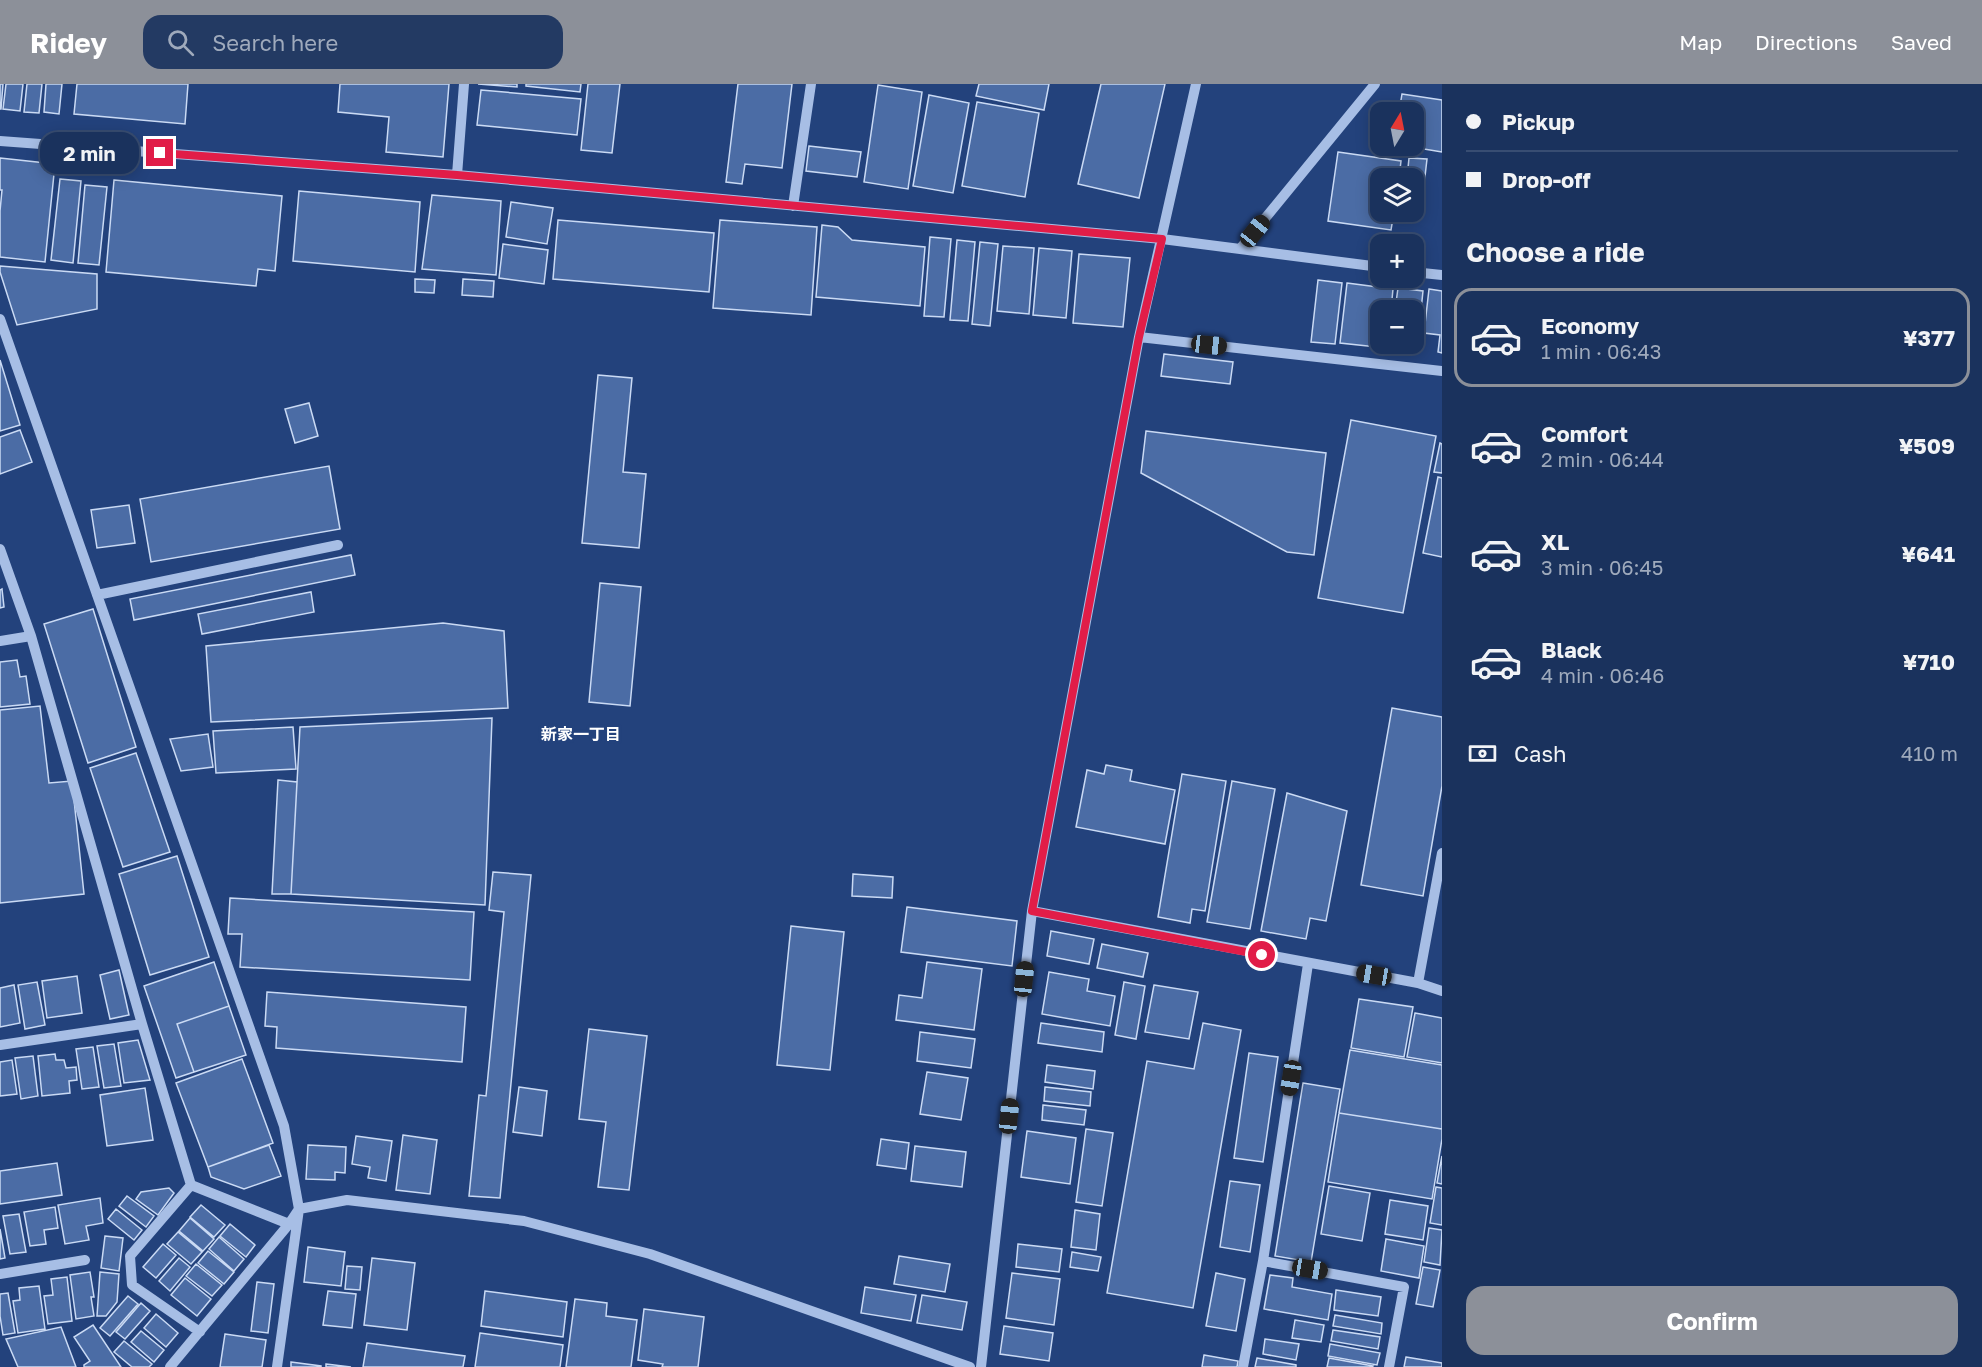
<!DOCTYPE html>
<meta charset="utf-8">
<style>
body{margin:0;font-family:"Golos Text","Noto Sans JP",sans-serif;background:#233a63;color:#f1f3f6;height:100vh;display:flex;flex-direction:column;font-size:22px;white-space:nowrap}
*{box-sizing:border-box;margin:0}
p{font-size:20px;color:#9faabc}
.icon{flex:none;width:33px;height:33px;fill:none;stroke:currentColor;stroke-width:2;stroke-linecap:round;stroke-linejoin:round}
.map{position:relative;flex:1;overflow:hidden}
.panel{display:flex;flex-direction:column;background:#1a325d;width:540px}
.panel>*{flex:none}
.hud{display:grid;align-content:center;height:132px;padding:0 24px;background:#1a325d}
.needle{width:39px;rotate:10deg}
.fabs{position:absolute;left:1370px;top:18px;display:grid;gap:12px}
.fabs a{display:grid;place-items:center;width:54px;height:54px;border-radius:12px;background:#1a325d;box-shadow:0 3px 15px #0003,0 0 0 2px #384d72;font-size:30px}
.end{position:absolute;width:27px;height:27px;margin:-14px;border:8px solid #e11d48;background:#fff;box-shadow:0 0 0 3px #fff}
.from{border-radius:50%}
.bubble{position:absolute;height:42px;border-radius:18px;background:#1a325d;box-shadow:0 3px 15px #0003,0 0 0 2px #384d72;font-size:20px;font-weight:700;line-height:42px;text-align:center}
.car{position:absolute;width:18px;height:36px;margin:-18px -9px;border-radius:8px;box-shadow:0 0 4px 2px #0007;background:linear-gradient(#222 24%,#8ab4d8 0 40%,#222 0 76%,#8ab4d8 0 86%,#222 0)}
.hud b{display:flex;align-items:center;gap:21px;height:57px;font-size:22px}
.hud b+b{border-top:2px solid #384d72}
.hud i{width:15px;height:15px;background:#f1f3f6}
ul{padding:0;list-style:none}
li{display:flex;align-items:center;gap:18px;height:99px;margin:0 12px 9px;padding:0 12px;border:3px solid transparent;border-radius:18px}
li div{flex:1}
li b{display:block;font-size:22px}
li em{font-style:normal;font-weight:700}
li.on{border-color:#8c9099}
li>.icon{width:54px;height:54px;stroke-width:1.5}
h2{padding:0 24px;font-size:27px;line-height:72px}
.pay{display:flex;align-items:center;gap:15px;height:66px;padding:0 24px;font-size:22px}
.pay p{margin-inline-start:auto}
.action{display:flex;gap:12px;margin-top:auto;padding:12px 24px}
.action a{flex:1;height:69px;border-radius:18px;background:#8c9099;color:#fff;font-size:24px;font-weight:700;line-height:69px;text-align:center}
header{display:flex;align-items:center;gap:36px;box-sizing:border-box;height:84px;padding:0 30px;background:#8c9099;color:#fff}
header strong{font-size:28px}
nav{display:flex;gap:33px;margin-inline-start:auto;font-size:21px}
.search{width:420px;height:54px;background:#233a63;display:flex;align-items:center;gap:15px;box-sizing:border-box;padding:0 21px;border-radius:18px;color:#9faabc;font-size:22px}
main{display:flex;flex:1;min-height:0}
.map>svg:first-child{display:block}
.building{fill:#4b6ca5;stroke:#cadaf4;stroke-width:1.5}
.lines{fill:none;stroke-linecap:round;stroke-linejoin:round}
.minor{stroke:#a7bee5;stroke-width:10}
.route{stroke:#e11d48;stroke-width:8}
.labels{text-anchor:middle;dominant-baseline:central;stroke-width:6;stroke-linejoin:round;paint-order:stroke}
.neighbourhood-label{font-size:16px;font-weight:bold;fill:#fff;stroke:#23427c}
</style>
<header>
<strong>Ridey</strong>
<div class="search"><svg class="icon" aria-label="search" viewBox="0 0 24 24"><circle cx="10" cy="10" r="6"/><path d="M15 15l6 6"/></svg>Search here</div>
<nav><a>Map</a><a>Directions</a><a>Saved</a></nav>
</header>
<main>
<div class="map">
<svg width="1442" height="1283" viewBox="0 0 1442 1283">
<rect width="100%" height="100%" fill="#23427c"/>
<path class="building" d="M0,0h3l-2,25h-1z
M6,0h17l-3,27 -17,-2z
M27,0h15l-3,29 -15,-1z
M46,0h16l-3,30 -15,-2z
M77,0h111l-3,40 -111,-10z
M340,0h109l-6,73 -57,-5 3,-35 -51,-5z
M478,0h39v3z
M526,0h55l-1,8 -54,-6z
M588,0h32l-8,69 -31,-3z
M738,0h54l-10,84 -37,-4 -3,20 -16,-2z
M979,0h70l-5,26 -68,-14z
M1101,0h64l-26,114 -61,-14z
M878,1l44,7 -14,97 -44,-7z
M481,6l100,9 -4,36 -100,-10z
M1402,10l40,6v52l-36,-6h7v-34h-14z
M929,11l40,8 -16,90 -40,-7z
M977,18l62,11 -14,84 -63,-11z
M809,62l52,6 -4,25 -51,-6z
M1338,68l63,9 -2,17h-19v34h14l-3,18 -63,-9z
M0,74l55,6 -10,98 -45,-5v-46l2,-21h-2z
M1409,74l18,1 -3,26 -11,-1v-6h-6z
M60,95l21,2 -8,82 -22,-3z
M114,96l168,16 -7,75 -17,-2 -2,17 -150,-14z
M85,101l22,2 -8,78 -21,-2z
M299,107l121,11 -5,70 -122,-11z
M432,111l69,6 -5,74 -74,-6z
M511,118l42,6 -6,36 -41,-7z
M558,136l156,13 -5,59 -156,-13z
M720,136l97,7 -6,88 -98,-7z
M822,141l16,2 14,13 73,7 -5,59 -104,-9z
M930,153l21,2 -7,78 -20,-1z
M957,156l18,2 -7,79 -18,-1z
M980,158l18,2 -8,82 -18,-2z
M503,160l45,6 -4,34 -45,-6z
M1003,162l31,2 -5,66 -32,-3z
M1039,164l33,3 -6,67 -33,-3z
M1079,170l51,4 -7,69 -50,-4z
M0,182l97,8v35l-80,16 -17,-53z
M415,195l20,1 -1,13 -19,-1z
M463,195l31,2 -1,16 -31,-2z
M1318,196l24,3 -7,61 -24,-2z
M1347,199l46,6 -2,21h-11v34h7l-1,4 -46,-5z
M1398,204l25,3 -5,48 -5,-1v-28h-18z
M1429,205l13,2v62l-4,-1 2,-17 -16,-2z
M1164,270l69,8 -3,22 -69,-8z
M0,276l20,65 -20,6z
M598,291l34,3 -9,94 23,2 -7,74 -57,-5z
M309,319l9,33 -23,7 -10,-34z
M1351,336l85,16 -33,177 -85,-15z
M20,346l12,32 -32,12v-37z
M1146,347l180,22 -12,102 -27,-3 -146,-79z
M1440,359l2,1v29l-8,-1z
M329,382l11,63 -189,33 -11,-63z
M1438,393l4,1v79l-19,-4z
M129,421l6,38 -38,5 -6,-38z
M351,471l4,20 -221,45 -4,-21z
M600,499l41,4 -11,119 -41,-4z
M2,505l2,18 -4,1v-18z
M311,508l3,20 -112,22 -4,-20z
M93,525l43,138 -48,16 -44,-139z
M443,539l61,8 4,77 -297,14 -5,-76z
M17,576l3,17 6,-1 4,28 -30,3v-45z
M40,622l9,77 23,-2 12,113 -84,9v-193z
M1392,624l50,9v69l-19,110 -62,-11z
M492,634l-7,187 -194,-11 9,-167z
M293,643l3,42 -80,4 -3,-42z
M208,650l5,33 -32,4 -11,-32z
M136,669l34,99 -47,15 -33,-99z
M1106,681l26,5 -2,11 45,9 -10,54 -89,-17 11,-57 17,4z
M1182,690l44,7 -21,130 -13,-2 -2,14 -32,-6z
M278,696l19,2 -6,112h-19z
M1232,697l43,8 -25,140 -43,-7z
M1287,709l60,18 -21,110 -16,-3 -4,21 -45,-8z
M177,772l32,101 -59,18 -31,-101z
M493,788l38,3 -31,323 -31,-2 10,-101 7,1 18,-184 -15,-2z
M853,790l40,3 -1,21 -40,-2z
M230,814l244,14 -4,68 -230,-13 2,-33h-14z
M907,823l110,14 -5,45 -111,-14z
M791,842l53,6 -14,138 -53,-5z
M1051,847l43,8 -5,25 -42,-8z
M1102,860l46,9 -5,24 -46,-9z
M214,878l15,44 -52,18 17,48 -18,6 -32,-92z
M927,878l55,7 -8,61 -78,-10 3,-25 23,3z
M119,886l10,45 -19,4 -10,-44z
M1049,888l40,7 -2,12 28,5 -5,30 -68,-12z
M77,892l5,37 -35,5 -5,-37z
M37,898l8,43 -20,4 -7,-44z
M1124,898l21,4 -9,53 -21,-4z
M14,901l6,38 -20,4v-39z
M1154,901l44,7 -9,47 -44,-7z
M267,908l199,15 -4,55 -186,-14 1,-21 -12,-1z
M1359,915l54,8 -9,50 -53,-9z
M229,922l17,49 -52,17 -17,-48z
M1415,929l27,5v45l-35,-6z
M1041,939l63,9 -2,20 -64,-9z
M1203,939l38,7 -48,278 -86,-15 40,-232 47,8z
M589,945l58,7 -18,154 -31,-3 8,-65 -27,-3z
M920,948l55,7 -4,29 -54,-7z
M138,956l12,40 -26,3 -6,-40z
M114,960l7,42 -17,2 -7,-42z
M93,963l6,40 -17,2 -6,-40z
M1350,966l92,15v64l-103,-16z
M1249,969l29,4 -15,105 -29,-4z
M55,970l1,6h8l2,8 10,-1 1,13 -8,1 1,12 -28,3 -4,-40z
M33,972l5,40 -17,3 -6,-41z
M242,975l31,84 -65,24 -32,-84z
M12,976l5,34 -17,2v-34z
M1047,981l48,6 -2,18 -48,-7z
M927,988l41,6 -7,42 -41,-6z
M1303,999l37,6 -29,173 -36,-6z
M519,1003l28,4 -5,45 -29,-4z
M1045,1003l46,5 -1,14 -46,-5z
M145,1004l8,52 -46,6 -7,-51z
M1043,1021l43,5 -2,15 -42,-5z
M1339,1029l103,16v10l-10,60 -104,-17z
M1086,1045l27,4 -11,73 -26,-4z
M1027,1047l49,7 -6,46 -49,-7z
M403,1051l34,5 -7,54 -34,-4z
M356,1052l36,5 -6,40 -18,-3 2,-11 -18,-3z
M881,1055l28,4 -3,26 -29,-4z
M269,1061l12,31 -37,13 -33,-12 -3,-10z
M308,1061l38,2 -1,26 -10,-1v8l-29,-1z
M915,1062l51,6 -4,35 -51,-6z
M1442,1072v28l-5,-1z
M57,1079l5,32 -62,9v-33z
M1230,1097l30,4 -10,67 -30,-5z
M1329,1102l41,7 -8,48 -41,-7z
M1436,1103l6,1v37l-12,-2z
M169,1104l5,5 -16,22 -22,-16 5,-7z
M127,1112l27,20 -8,11 -27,-21z
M100,1114l3,25 -17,3 3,14 -24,4 -7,-39z
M1390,1116l38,6 -5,34 -38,-6z
M201,1121l24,20 -11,12 -24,-20z
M55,1123l3,21 -14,2 2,14 -16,2 -6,-34z
M116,1125l26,21 -8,10 -26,-21z
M1075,1126l25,4 -4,36 -25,-3z
M19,1130l7,38 -16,2 -7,-38z
M190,1134l24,21 -11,12 -24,-20z
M230,1140l25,21 -9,12 -26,-21z
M1429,1144l13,2 -2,35 -16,-3z
M0,1145l5,29 -5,1z
M178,1148l24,20 -11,12 -24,-20z
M105,1152l18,2 -4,33 -18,-3z
M219,1153l25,22 -10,12 -25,-22z
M1386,1155l38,7 -5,32 -38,-7z
M163,1160l13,11 -20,23 -13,-11z
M1018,1160l44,5 -3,23 -43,-5z
M308,1163l37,5 -4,34 -37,-4z
M208,1167l26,21 -10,12 -26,-21z
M1072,1168l29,5 -3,14 -28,-4z
M899,1172l51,8 -5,28 -51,-8z
M179,1174l11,9 -20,24 -11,-10z
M372,1174l43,5 -8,67 -43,-5z
M196,1180l26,21 -10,11 -26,-20z
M347,1182l15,1 -2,23 -15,-1z
M1423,1183l17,3 -7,37 -17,-3z
M90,1188l4,25h-3l3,19 -18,3 -6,-44z
M100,1188l19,2 -2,28 -11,14h-9z
M1012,1189l48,6 -6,46 -48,-7z
M1216,1189l29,6 -9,52 -30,-5z
M1270,1191l23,3 -1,9 40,7 -4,26 -64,-11z
M67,1193l5,44 -24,3 -4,-28 9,-1 -2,-16z
M185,1194l26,21 -14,17 -26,-21z
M257,1198l17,2 -6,49 -17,-2z
M39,1202l6,43 -27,4 -5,-32 7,-1 -1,-12z
M865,1203l51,8 -5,26 -50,-8z
M1336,1206l45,7 -3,19 -44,-6z
M328,1207l28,3 -4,34 -29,-3z
M485,1207l82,11 -4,35 -82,-11z
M8,1209l7,40 -12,2 -3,-19v-22z
M922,1211l45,7 -5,28 -45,-7z
M128,1212l10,8 -28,32 -10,-8z
M575,1215l32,4 -1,13 31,4 -6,47h-65z
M141,1219l9,8 -25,28 -9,-7z
M644,1225l60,8 -6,50h-36l1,-3 -25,-4z
M156,1230l22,19 -12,14 -22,-19z
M1335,1231l47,8 -1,11 -48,-8z
M1295,1236l29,5 -3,17 -29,-4z
M93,1241l28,42h-37v-2l6,-4 -16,-24z
M1004,1242l49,7 -4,28 -49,-7z
M61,1243l15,40h-58l-12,-28z
M1333,1246l47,7 -2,12 -47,-8z
M141,1247l23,19 -10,12 -23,-20z
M480,1249l83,12 -3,22h-85z
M225,1250l41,6 -4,27h-42z
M1265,1255l34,5 -3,16 -33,-6z
M124,1257l28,23 -3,3h-17l-18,-15z
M367,1259l98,13 -2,11h-100z
M1330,1260l50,9 -3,12 -49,-9z
M1204,1271l34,6 -1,6h-35z
M1406,1273l36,6v4h-38z
M1257,1274l39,7v2h-41z
M1329,1274l44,8 -1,1h-45z
M291,1278l30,4v1h-30z
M326,1280l25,3h-25z"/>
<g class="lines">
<path class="minor" d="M0,57l457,34 705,64 218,28
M457,91l7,-91
M793,122l18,-122
M1240,165l135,-165
M1413,188l29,3
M0,235l284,807 15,83 -22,158
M1139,253l303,34
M0,465l31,87 111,388 49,161 98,39
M97,511l241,-50
M0,557l31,-5
M1032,827l386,72 24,8
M1418,899l24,-130
M0,961l142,-21
M191,1101l-61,71 2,29 68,47
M1263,1177l45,-297
M0,1190l85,-14
M170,1283l119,-143 10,-15 48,-9 177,21 126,33 320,113
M981,1283l51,-456 107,-574 57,-253
M1243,1283l20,-106 141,26 -15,80"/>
</g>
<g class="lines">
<path class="route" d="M160,69l297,22 705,64 -23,98 -107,574 230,44"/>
</g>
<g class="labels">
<g class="neighbourhood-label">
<text x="581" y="650">新家一丁目</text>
</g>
</g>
</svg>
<div class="fabs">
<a><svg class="needle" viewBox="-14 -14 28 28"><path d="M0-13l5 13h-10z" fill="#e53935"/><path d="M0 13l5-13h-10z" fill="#9faabc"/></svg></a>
<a><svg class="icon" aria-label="layers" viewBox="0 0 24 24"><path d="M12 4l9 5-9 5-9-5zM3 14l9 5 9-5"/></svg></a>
<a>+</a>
<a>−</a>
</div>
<i class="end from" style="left:1262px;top:871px"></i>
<i class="end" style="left:160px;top:69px"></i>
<div class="bubble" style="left:40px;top:48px;width:99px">2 min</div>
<i class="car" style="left:1255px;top:147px;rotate:39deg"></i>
<i class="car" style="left:1209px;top:261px;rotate:96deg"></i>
<i class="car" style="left:1374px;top:891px;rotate:280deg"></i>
<i class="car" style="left:1024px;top:895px;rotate:6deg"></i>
<i class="car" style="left:1291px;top:994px;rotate:189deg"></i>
<i class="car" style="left:1009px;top:1032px;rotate:6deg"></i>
<i class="car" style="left:1310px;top:1185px;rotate:100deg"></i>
</div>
<section class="panel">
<div class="hud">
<b><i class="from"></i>Pickup</b>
<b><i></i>Drop-off</b>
</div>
<h2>Choose a ride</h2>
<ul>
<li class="on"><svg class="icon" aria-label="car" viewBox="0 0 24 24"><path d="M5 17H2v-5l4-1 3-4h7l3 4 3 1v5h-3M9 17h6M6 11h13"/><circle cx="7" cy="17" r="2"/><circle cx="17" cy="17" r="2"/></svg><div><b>Economy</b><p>1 min · 06:43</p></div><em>¥377</em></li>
<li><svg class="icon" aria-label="car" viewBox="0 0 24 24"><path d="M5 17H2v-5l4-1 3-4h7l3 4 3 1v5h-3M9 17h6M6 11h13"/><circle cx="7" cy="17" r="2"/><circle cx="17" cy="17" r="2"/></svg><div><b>Comfort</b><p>2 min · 06:44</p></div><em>¥509</em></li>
<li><svg class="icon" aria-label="car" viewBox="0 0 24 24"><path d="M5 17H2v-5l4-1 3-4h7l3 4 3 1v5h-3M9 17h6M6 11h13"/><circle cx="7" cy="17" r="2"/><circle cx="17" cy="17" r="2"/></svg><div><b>XL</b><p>3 min · 06:45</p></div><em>¥641</em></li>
<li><svg class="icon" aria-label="car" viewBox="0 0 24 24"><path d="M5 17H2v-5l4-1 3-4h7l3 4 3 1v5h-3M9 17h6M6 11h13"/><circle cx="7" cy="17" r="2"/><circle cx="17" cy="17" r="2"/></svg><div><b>Black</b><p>4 min · 06:46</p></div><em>¥710</em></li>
</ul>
<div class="pay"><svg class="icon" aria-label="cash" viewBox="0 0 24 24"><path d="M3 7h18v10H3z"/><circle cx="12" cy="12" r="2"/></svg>Cash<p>410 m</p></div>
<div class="action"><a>Confirm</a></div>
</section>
</main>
